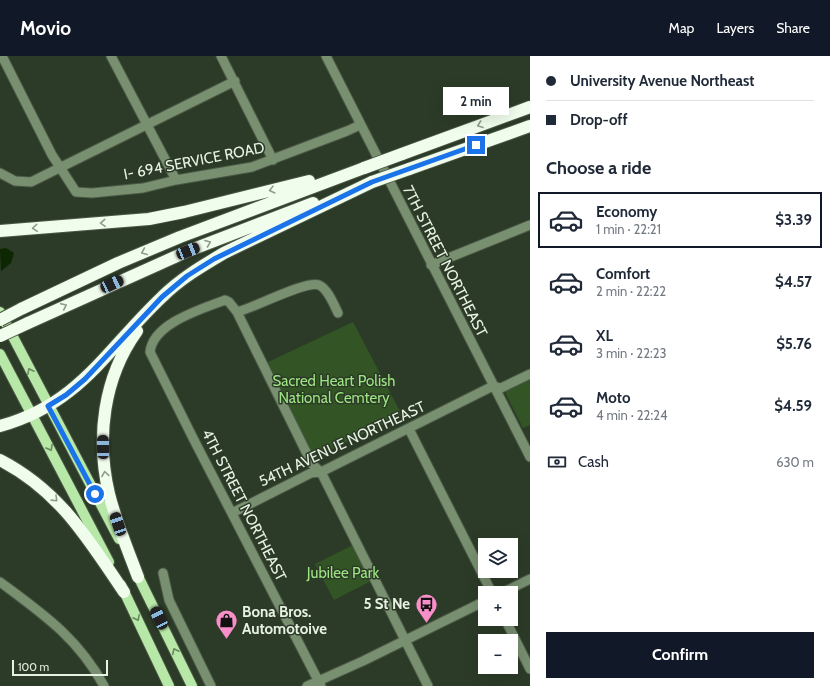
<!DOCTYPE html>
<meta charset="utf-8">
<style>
body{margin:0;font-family:Cabin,sans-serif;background:#f2f2f3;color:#1f2937;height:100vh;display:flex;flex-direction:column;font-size:15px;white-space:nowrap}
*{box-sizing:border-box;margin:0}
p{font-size:13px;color:#747a83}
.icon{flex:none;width:22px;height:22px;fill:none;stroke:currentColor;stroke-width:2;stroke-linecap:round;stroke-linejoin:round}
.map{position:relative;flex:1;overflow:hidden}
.sheet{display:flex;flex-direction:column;background:#fff;width:300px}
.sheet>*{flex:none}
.top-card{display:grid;align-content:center;height:88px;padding:0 16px;background:#fff}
.tools{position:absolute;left:478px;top:482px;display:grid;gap:8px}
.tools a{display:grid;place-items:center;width:40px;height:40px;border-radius:0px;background:#fff;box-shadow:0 4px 16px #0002;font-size:20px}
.scale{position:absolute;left:12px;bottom:10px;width:96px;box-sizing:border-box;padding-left:4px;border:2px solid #e7f1e4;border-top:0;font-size:11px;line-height:14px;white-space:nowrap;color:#e7f1e4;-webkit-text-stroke:3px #2c3b27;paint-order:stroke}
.end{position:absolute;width:18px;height:18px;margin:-9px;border:5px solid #1a73e8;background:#fff;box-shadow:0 0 0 2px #fff}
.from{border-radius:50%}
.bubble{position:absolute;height:28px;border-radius:0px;background:#fff;box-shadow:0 4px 16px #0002;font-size:13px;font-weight:700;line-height:28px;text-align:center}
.car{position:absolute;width:12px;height:24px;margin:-12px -6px;border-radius:5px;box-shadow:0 0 3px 1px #0007;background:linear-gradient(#222 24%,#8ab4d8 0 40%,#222 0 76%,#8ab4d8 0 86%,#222 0)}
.top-card b{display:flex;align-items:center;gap:14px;height:38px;font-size:15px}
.top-card b+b{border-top:1px solid #e0e1e3}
.top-card i{width:10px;height:10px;background:#1f2937}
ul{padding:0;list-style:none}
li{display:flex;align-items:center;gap:12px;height:56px;margin:0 8px 6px;padding:0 8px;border:2px solid transparent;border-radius:0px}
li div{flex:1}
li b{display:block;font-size:15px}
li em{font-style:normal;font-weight:700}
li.current{border-color:#111827}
li>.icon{width:36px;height:36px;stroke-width:1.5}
h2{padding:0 16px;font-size:18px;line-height:48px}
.pay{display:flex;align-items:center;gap:10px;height:44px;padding:0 16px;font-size:15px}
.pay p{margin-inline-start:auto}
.cta{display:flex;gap:8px;margin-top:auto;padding:8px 16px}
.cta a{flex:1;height:46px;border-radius:0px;background:#111827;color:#fff;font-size:16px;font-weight:700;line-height:46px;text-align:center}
header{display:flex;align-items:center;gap:24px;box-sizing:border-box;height:56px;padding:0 20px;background:#111827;color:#fff}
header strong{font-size:19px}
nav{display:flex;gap:22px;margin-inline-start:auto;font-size:14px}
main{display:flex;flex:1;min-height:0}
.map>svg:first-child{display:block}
.green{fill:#335525}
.water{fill:#0c2701}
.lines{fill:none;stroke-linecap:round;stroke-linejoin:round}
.minor-casing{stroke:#4a5845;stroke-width:11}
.major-casing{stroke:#4a5845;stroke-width:12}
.highway-casing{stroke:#4a5845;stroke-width:14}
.minor{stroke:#788f70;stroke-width:9}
.major{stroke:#b8e8a7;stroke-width:10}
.highway{stroke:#f0fcec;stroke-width:12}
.highway-bridge-casing{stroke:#4a5845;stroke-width:14;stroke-linecap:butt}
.highway-bridge{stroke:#f0fcec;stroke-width:12}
.oneway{stroke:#8e9c8a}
.oneway2{stroke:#6b8961}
.route{stroke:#1a73e8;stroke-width:5}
.labels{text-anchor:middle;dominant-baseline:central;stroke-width:3;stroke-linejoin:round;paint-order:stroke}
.street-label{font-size:15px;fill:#e7f1e4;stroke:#2c3b27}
.park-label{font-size:15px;fill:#9de482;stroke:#2c3b27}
.poi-label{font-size:15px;font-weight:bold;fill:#e7f1e4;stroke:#2c3b27;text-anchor:end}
</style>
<header>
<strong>Movio</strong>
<nav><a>Map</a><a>Layers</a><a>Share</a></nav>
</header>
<main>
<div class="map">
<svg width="530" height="630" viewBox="0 0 530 630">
<rect width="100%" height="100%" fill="#2c3b27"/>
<path class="green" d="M353,266l49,93 -88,43 -48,-95z
M530,323v46l-7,3 -17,-34v-3z
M353,489l18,36 -37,19 -19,-36z"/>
<path class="water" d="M6,192l8,5 -3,10 -10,8 -1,-22z"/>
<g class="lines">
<defs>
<path id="minor" d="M2,0l50,99 24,37 16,1 51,-5 33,-8 76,-13 95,-36 13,-6
M111,0l65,124
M221,0l52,104
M326,0l204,401
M0,117l15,8 16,1 204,-101
M431,209l99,-40
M237,256c17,-4 69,-32 82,-27 9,4 15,20 19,28
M409,373l83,164
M232,457l79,-40 10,-1 172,-86 8,2 29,-14
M163,517l6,27 42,86
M0,526c43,32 78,56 104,104
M502,537l28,-14
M505,563l25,50
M307,630l56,-25 122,-60
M321,630l-127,-246 -44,-88c3,-29 52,-43 75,-52l4,2 8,10 75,152 9,8 107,214"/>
<path id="major" d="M0,256l119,227
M0,298l109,208
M135,514l57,116
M121,529l48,101"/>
<path id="highway" d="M402,98l128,-47
M409,113l121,-43
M0,175l149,-12 35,-7 125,-31
M21,253l97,-46 62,-26 184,-69
M28,267l160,-72 125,-48
M137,275c-34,47 -41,108 -28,163 7,28 19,56 29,83
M0,370c80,-22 106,-76 162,-129 18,-18 40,-31 62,-44l148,-71
M0,404c60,31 88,79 124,132"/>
</defs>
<use href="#minor" class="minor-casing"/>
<use href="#major" class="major-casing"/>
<use href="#highway" class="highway-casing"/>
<use href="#minor" class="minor"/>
<use href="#major" class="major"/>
<use href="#highway" class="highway"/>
<defs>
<path id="highway-bridge" d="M364,112l38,-14
M372,126l37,-13
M0,264l21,-11
M0,280l28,-13"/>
</defs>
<use href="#highway-bridge" class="highway-bridge-casing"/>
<use href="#highway-bridge" class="highway-bridge"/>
</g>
<defs><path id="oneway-chevron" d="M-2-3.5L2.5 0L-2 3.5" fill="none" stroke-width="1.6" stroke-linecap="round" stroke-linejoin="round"/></defs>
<g class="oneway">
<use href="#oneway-chevron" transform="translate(480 69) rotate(160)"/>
<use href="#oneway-chevron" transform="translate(272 134) rotate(166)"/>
<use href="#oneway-chevron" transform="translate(103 167) rotate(176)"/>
<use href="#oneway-chevron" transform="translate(35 172) rotate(175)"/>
<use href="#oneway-chevron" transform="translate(208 187) rotate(-21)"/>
<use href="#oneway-chevron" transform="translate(144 196) rotate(157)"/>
<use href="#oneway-chevron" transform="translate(64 250) rotate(-25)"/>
<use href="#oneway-chevron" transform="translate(105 418) rotate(-99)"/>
<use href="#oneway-chevron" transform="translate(55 443) rotate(44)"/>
</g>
<g class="oneway2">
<use href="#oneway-chevron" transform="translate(30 315) rotate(-117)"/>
<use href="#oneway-chevron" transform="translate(50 392) rotate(61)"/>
<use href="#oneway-chevron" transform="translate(137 562) rotate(64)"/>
<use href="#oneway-chevron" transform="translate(175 595) rotate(-116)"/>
</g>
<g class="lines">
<path class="route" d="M95,438l-47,-88 18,-11 19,-16 77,-82 25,-21 27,-17 158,-77 104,-37"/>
</g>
<defs>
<symbol id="bus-pin" viewBox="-11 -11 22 30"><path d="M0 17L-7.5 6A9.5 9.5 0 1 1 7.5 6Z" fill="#f98fc8" stroke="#2c3b27"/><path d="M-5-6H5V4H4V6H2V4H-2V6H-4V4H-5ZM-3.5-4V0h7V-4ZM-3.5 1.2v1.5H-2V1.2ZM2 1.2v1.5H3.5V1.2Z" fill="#111"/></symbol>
<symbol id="shop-pin" viewBox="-11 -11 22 30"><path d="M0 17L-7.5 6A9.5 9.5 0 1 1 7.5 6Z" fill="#f98fc8" stroke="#2c3b27"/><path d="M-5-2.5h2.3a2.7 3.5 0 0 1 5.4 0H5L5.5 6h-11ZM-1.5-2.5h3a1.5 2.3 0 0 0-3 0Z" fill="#111"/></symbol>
</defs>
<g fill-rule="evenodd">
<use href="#bus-pin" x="414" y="536" width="25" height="34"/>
<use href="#shop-pin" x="214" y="552" width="25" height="34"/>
</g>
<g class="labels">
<g class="street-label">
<text transform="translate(194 105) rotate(-11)">I- 694 SERVICE ROAD</text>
<text transform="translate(445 205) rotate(63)">7TH STREET NORTHEAST</text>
<text transform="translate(342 388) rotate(-25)">54TH AVENUE NORTHEAST</text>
<text transform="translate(244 449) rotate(63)">4TH STREET NORTHEAST</text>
</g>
<g class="park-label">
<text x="334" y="325">Sacred Heart Polish<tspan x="334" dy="17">National Cemtery</tspan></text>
<text x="343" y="517">Jubilee Park</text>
</g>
<g class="poi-label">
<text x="410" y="548">5 St Ne</text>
<text x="242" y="556" text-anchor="start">Bona Bros.<tspan x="242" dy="17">Automotoive</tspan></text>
</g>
</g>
</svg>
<div class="tools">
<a><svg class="icon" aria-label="layers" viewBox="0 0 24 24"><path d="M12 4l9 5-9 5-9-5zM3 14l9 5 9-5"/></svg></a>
<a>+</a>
<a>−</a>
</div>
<div class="scale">100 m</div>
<i class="end from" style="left:95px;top:438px"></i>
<i class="end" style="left:476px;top:89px"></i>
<div class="bubble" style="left:443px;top:31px;width:66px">2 min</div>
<i class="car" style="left:188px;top:195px;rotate:68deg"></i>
<i class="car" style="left:112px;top:228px;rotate:65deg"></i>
<i class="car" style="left:103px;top:391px;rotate:359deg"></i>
<i class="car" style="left:118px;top:468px;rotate:341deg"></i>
<i class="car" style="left:159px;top:562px;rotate:334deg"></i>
</div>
<section class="sheet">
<div class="top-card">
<b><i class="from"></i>University Avenue Northeast</b>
<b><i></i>Drop-off</b>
</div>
<h2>Choose a ride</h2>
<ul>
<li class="current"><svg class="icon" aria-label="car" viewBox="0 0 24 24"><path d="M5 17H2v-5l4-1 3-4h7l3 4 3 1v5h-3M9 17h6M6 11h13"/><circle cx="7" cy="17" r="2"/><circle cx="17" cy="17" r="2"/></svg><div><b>Economy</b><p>1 min · 22:21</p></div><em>$3.39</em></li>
<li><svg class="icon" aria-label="car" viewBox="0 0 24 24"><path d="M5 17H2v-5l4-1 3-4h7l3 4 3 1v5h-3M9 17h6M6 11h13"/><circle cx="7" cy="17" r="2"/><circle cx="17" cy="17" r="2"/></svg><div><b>Comfort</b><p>2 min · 22:22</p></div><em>$4.57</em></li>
<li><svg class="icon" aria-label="car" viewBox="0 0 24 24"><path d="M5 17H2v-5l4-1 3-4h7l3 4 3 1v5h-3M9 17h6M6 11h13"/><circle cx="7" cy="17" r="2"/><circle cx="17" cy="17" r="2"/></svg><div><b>XL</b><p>3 min · 22:23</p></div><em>$5.76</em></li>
<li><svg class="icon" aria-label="car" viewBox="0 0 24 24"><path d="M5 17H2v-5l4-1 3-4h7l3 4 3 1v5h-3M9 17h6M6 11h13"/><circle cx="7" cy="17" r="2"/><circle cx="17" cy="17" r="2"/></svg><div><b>Moto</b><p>4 min · 22:24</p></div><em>$4.59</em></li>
</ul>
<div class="pay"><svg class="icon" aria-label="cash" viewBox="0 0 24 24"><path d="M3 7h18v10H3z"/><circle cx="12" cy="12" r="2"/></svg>Cash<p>630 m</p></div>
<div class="cta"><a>Confirm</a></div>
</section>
</main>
